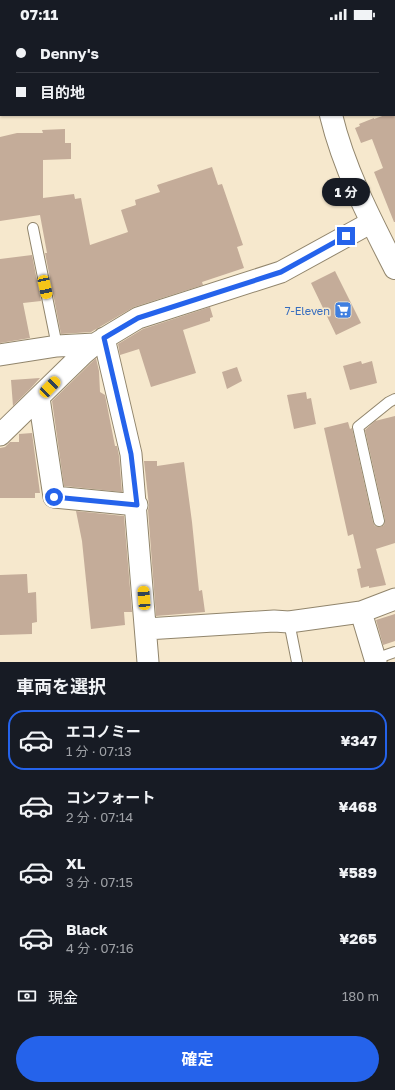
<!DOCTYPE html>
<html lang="ja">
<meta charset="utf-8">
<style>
body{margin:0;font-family:"Golos Text","Noto Sans JP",sans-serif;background:#20242c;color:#f1f3f6;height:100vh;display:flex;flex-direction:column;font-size:15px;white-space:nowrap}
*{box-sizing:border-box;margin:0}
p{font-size:13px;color:#9ea1a6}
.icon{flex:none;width:22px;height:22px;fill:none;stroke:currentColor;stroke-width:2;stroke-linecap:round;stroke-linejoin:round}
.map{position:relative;height:634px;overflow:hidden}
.details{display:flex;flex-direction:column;background:#171b24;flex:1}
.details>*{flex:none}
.guide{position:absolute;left:0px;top:0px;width:395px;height:88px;box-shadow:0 1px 3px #0004;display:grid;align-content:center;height:88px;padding:0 16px;background:#171b24}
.end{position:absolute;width:18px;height:18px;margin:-9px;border:5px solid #2563eb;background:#fff;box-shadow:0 0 0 2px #fff}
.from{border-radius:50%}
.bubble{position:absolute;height:28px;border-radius:14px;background:#171b24;box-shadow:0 1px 3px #0004;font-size:13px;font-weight:700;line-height:28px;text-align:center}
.car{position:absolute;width:12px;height:24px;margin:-12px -6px;border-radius:5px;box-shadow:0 0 3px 1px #0007;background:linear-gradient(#f5c518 24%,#345 0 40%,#f5c518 0 76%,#345 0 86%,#f5c518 0)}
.guide b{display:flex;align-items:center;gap:14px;height:38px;font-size:15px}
.guide b+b{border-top:1px solid #363941}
.guide i{width:10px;height:10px;background:#f1f3f6}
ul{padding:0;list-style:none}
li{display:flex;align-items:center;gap:12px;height:60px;margin:0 8px 6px;padding:0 8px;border:2px solid transparent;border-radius:16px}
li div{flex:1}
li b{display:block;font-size:15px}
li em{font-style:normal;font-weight:700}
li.selected{border-color:#2563eb}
li>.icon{width:36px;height:36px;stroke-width:1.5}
h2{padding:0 16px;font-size:18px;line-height:48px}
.pay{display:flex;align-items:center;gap:10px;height:44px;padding:0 16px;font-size:15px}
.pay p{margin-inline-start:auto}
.cta{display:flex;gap:8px;margin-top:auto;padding:8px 16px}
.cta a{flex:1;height:46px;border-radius:24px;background:#2563eb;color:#fff;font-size:16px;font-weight:700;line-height:46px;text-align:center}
.status{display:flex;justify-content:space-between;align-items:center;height:28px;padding:0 20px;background:#171b24;direction:ltr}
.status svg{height:11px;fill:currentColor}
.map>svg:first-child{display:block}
.building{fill:#c4ac99}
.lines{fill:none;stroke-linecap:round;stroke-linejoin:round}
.service-casing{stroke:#91856c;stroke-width:12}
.minor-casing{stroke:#91856c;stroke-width:23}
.secondary-casing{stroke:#91856c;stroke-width:24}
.service{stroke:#fff;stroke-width:10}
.minor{stroke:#fff;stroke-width:21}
.secondary{stroke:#fff;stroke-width:22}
.route{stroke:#2563eb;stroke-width:5}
.labels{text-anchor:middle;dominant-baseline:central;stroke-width:3;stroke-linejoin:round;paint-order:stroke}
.shop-label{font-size:11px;fill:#366cbe;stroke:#f6e8cd;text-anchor:end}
</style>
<div class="status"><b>07:11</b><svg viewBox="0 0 49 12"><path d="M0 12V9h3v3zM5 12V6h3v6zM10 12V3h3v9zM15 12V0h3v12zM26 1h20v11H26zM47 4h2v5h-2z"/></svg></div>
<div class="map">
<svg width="395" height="634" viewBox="0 0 395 634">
<rect width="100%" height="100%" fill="#f6e8cd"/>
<path class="building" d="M395,83v111h-1l-20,-50 9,-4 -11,-29 -11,4 -6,-15 5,-2 -1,-2 15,-6v1l11,-4h9z
M65,101v14h6v16l-28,1v38l31,-4 1,5 6,-1 9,47 38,-13 -7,-22 15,-5 -1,-5 25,-8 -3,-7 55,-18 6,18 4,-1 21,61 -6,2 7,21 -42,14 1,3 -69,22 -43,25 -30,2 -16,-81h2l-7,-38 -40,6v-84l17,-4h26l-1,-3z
M32,227l9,46 -18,2 7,35 -30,5v-84z
M335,243l26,52 -25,12 -25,-52z
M210,279l3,10 -3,1v3l-27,9 13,43 -45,14 -12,-38 -19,6 -2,-11 25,-15z
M96,330l3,13 1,21 5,3 10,51h2l2,10 3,36 -58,-6 -12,-85z
M361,333l1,3 10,-3 5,22 -27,7 -7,-24z
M237,339l5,14 -15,8 -5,-17z
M40,350l-9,10 -18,18 -2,-26z
M306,364l1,7 4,-1 5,26 -22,5 -7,-34z
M395,388v127l-19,6 10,36 -17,3v-2l-8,2 -4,-19 4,-1 -8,-34 -5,2 -24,-108 24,-6 2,7 2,-1 21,94 2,4 5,1 4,-2 1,-5 -20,-90 10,-9z
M32,405l8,60h-5v5h-35v-50l5,-1 5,-5h9v-8z
M144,433h13v5l27,-4 8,60 7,69 3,-1 3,22 -49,4 -8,-106 1,-4z
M76,483l48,5 8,96h-8l1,13 -34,4 -9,-88z
M27,546l1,19 8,-1 1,30 -5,1v11l-32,1v-60z
M395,586v27l-12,4 -7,-25z"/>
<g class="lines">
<defs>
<path id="service" d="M33,200l24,118
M379,493l-21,-94 31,-25 6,-3
M289,594l8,40
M375,631l20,-7"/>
<path id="minor" d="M394,40l1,-1
M104,310l27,116 17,208
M0,327l57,-9 38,-2
M39,370l15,99 83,8
M0,407l83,-81 12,-10 43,-26 143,-46 91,-50
M146,601l128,-8 15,1 72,-10
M376,634l-15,-50 34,-13"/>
<path id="secondary" d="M309,0v1
M331,87c13,54 39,104 64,153"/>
</defs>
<use href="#service" class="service-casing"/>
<use href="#minor" class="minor-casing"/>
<use href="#secondary" class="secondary-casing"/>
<use href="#service" class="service"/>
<use href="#minor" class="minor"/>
<use href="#secondary" class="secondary"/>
</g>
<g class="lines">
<path class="route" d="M54,469l83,8 -6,-51 -27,-116 34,-20 143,-46 65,-36"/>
</g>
<defs>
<symbol id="supermarket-square" viewBox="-11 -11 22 22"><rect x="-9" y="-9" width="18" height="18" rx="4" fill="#3f7fe0" stroke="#f6e8cd"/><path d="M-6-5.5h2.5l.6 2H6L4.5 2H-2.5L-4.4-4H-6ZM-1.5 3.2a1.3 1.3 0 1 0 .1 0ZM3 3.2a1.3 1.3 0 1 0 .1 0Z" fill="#fff"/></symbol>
</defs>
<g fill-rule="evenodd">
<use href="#supermarket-square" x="333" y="272" width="20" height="20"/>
</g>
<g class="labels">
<g class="shop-label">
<text x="330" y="282">7-Eleven</text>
</g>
</g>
</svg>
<i class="end from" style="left:54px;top:469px"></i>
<i class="end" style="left:346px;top:208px"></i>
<div class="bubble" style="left:322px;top:150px;width:48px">1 分</div>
<i class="car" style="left:45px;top:259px;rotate:168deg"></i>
<i class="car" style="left:50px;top:359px;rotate:44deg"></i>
<i class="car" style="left:144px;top:570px;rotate:356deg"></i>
<div class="guide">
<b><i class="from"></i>Denny's</b>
<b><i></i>目的地</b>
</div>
</div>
<section class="details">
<h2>車両を選択</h2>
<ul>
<li class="selected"><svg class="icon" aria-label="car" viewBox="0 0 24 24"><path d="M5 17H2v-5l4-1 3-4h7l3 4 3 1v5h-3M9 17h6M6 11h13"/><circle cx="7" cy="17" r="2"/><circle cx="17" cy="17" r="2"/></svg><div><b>エコノミー</b><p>1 分 · 07:13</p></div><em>¥347</em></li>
<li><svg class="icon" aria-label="car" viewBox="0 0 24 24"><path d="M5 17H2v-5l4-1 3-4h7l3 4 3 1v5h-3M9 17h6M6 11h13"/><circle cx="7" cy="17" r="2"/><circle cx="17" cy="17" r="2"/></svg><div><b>コンフォート</b><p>2 分 · 07:14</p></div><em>¥468</em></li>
<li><svg class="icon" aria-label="car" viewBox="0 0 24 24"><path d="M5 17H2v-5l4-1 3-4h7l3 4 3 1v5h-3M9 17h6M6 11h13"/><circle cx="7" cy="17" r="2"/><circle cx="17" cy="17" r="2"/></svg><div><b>XL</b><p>3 分 · 07:15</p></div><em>¥589</em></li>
<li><svg class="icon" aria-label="car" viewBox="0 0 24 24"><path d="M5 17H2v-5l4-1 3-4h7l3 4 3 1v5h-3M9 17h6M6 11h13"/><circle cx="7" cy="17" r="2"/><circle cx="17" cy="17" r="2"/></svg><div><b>Black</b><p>4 分 · 07:16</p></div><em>¥265</em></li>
</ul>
<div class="pay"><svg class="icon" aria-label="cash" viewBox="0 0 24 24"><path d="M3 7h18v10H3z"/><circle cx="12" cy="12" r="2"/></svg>現金<p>180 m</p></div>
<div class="cta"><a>確定</a></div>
</section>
